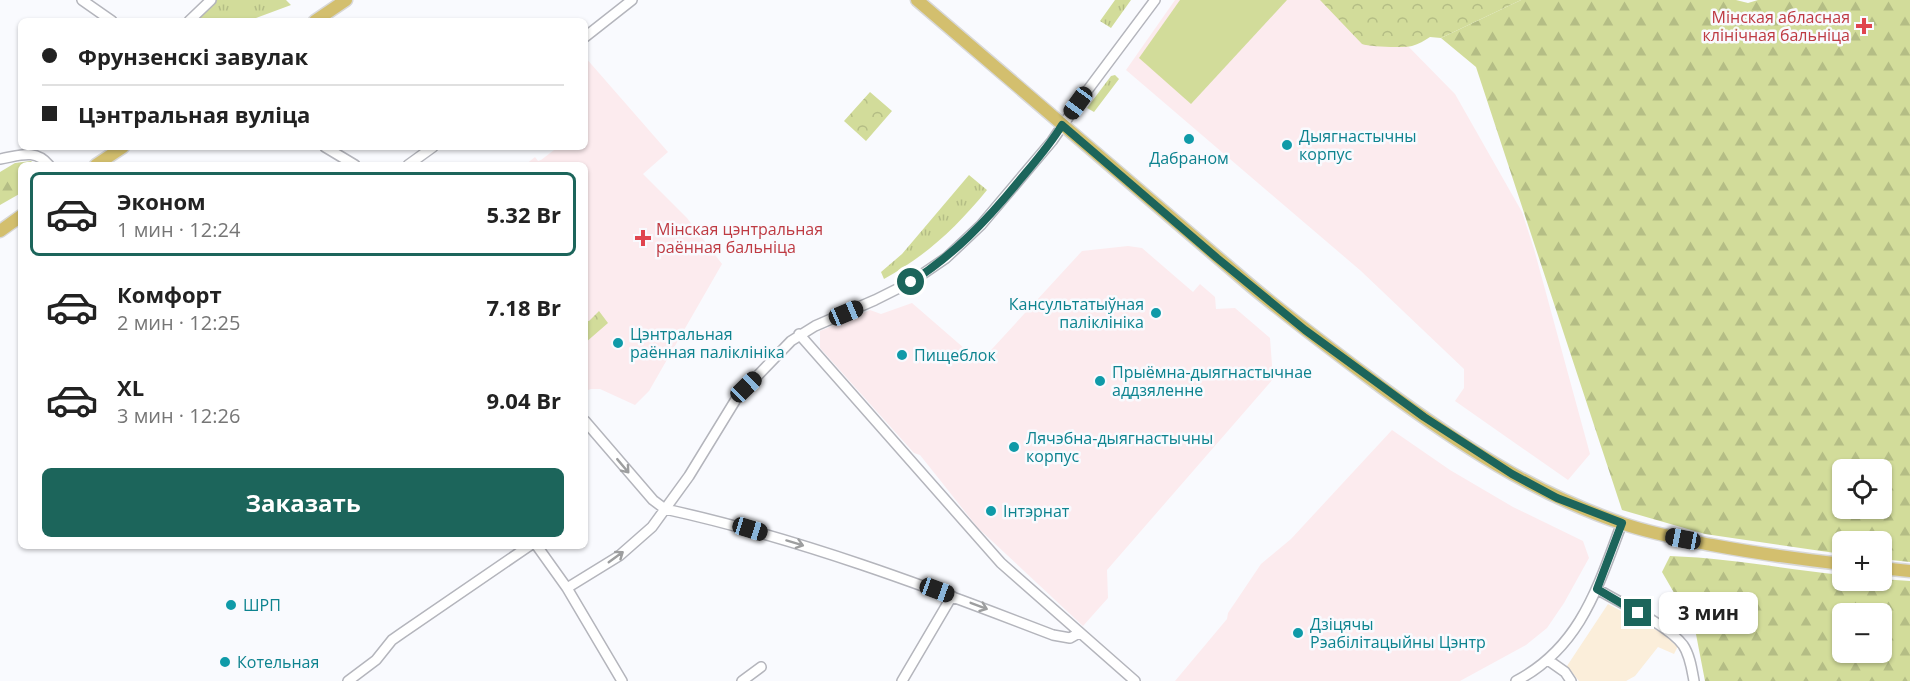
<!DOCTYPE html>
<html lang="ru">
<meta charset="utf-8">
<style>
body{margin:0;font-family:"Open Sans",sans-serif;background:#f2f2f2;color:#222;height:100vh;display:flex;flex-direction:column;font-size:22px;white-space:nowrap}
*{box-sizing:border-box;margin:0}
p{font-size:20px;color:#767676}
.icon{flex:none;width:33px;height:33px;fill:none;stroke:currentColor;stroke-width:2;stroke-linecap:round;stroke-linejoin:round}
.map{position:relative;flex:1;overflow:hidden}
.details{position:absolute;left:18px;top:162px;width:570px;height:387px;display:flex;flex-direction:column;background:#fff;border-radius:9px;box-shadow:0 2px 4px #0004}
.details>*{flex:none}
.banner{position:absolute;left:18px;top:18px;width:570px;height:132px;border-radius:9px;box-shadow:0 2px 4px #0004;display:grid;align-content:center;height:132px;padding:0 24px;background:#fff}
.tools{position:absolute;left:1832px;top:459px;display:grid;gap:12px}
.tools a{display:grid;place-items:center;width:60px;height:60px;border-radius:9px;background:#fff;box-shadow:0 2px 4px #0004;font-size:30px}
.end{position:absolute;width:27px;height:27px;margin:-14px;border:8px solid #1c655b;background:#fff;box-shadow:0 0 0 3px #fff}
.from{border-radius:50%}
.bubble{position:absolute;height:42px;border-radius:9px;background:#fff;box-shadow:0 2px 4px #0004;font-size:20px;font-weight:700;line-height:42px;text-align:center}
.car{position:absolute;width:18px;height:36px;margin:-18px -9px;border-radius:8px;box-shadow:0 0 4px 2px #0007;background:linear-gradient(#222 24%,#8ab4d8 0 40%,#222 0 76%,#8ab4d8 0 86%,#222 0)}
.banner b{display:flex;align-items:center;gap:21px;height:57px;font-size:22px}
.banner b+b{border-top:2px solid #e0e0e0}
.banner i{width:15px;height:15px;background:#222}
ul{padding:10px 0 0;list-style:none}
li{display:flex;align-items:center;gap:18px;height:84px;margin:0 12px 9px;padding:0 12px;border:3px solid transparent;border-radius:9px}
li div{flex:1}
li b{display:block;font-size:22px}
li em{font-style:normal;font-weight:700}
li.current{border-color:#1c655b}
li>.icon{width:54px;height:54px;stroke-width:1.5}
.primary-button{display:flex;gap:12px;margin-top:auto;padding:12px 24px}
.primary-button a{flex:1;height:69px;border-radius:9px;background:#1c655b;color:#fff;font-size:24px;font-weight:700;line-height:69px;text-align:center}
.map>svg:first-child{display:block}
.commercial{fill:#fbeeda}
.medical{fill:#fcebee}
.grass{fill:url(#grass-tufts)}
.forest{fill:url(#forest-firs);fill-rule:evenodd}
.park{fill:url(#park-crowns)}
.garden{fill:#d2dc9a}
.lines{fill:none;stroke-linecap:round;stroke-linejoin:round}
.minor-casing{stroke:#b4b5bc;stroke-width:12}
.major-casing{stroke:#d8d8d8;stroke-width:15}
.minor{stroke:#fff;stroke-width:9}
.major{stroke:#d3bf6e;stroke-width:12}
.oneway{stroke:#9d9e9f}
.route{stroke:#1c655b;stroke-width:8}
.health-dot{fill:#e0444e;stroke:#f9fafe;stroke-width:2}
.culture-dot{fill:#0f9aa8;stroke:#f9fafe;stroke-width:2}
.labels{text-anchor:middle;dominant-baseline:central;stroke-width:5;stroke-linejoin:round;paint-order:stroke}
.health-label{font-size:16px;fill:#be3a42;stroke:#f9fafe;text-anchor:end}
.culture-label{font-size:16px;fill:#0d838f;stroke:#f9fafe;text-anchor:start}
</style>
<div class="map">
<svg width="1910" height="681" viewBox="0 0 1910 681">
<defs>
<pattern id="grass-tufts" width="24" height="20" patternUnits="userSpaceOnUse" patternTransform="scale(1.5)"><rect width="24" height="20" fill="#d2dc9a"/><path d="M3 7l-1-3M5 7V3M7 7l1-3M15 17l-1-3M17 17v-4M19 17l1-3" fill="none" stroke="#b4bd85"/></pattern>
<pattern id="forest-firs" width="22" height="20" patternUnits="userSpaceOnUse" patternTransform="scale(1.5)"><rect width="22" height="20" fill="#d2dc9a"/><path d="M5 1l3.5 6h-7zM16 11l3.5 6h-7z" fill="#b4bd85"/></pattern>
<pattern id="park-crowns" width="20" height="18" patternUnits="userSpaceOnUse" patternTransform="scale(1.5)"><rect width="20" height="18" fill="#d2dc9a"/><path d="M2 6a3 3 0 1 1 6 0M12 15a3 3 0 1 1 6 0" fill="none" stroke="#b4bd85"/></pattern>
</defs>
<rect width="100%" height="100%" fill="#f9fafe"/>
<path class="commercial" d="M1608,604l65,35 -1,3 6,4 -4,8 -16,-7 -23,29 -9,5h-47l-12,-15z"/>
<path class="medical" d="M1175,0h146l79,38 55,56 67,118 12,37 56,205 -22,26 -113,-79 9,-13v-19l-103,-98 -235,-201z
M585,57l83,95 -25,22 44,44 35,46 -73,127 -14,14 -35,-16h-9l-6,2v-226h-60l10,-8 3,4 3,-1 17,-13h27v-20l3,-3 -3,-4z
M1128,246l14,2 51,44 7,-8 15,13 1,12 19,-1 35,30 3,41 -166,191 1,28 -25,28 -105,-98 -58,-73 -6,-2 -94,-105v-17l50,-21 11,4 31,-11 68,59 102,-111z
M1392,430l58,40 63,37 70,34 6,17 -25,45 -17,25 -21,17 -66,36h-285l52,-62 1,-6 33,-49 30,-25z"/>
<path class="grass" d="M216,0h70l5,5 -43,16h-54z
M1115,0h16l-20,28 -11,-7z
M1115,75l4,4 -25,33 -7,-4 24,-32z
M969,175l18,15c-31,38 -60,65 -103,89l-3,-7 21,-18z"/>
<path class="forest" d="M1521,0h215l12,3 10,-3h152v562l-29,-3v-17h-39v12l-137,-20 -83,-24 -146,-443 -35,-29zM1842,470h39v38h-39z
M31,161l4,4h-14v28l-21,12v-33l15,-9z
M1670,556c58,2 115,13 172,19v5h39v-1l29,2v100h-205l-10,-52 -33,-57zM1842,614h39v38h-39z"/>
<path class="park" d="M1320,0h201l-80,38 -11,-1c-6,4 -11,7 -18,9 -9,2 -42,1 -50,-2z
M870,92l22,19 -26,30 -22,-20z
M599,311l9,12 -23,20v-22h4z"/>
<path class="garden" d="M1180,0h107l-96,104 -52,-46z"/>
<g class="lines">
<defs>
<path id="minor" d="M82,0l30,21
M189,21l22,-21
M585,37l47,-37
M325,147l30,18
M0,159c19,-3 35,-11 49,6
M408,165l25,-18
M799,334l202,229 134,118
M585,421l68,79 12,9c133,29 261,77 388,126l17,3 9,-5
M537,546l30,42 55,93
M567,588l52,-32 33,-29 37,-51 49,-80 53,-55 24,-15 60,-26 36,-18 35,-24 35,-33 71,-84 26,-38 77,-103
M1597,589c23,14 71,36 86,56 7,10 9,25 11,36
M1548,660l17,12 6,9
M348,681l28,-21 16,-20 10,-7 127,-87
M742,681l19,-14
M902,681l50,-85
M1516,681c65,-34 82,-95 106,-158"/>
<path id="major" d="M917,0l334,286c42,35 85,67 129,100 76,56 154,108 244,138 29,10 58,15 88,21 43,8 86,14 130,19
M315,21l31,-21
M96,165l27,-18
M0,231l21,-15
M1881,568l29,3"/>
</defs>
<use href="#minor" class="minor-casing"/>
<use href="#major" class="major-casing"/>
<use href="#minor" class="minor"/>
<use href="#major" class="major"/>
</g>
<defs><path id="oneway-shaft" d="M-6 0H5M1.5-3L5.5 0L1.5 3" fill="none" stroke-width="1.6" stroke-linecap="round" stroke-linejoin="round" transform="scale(1.5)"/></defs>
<g class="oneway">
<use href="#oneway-shaft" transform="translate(623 466) rotate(50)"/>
<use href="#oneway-shaft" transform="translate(795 543) rotate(17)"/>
<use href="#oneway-shaft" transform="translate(616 557) rotate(-36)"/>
<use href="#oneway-shaft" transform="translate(979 606) rotate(21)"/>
</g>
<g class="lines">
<path class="route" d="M911,282c43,-27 76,-62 108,-101 15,-18 31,-36 43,-56l155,133 88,72 119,87 88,57 45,24 65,25 -25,66 41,24"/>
</g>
<g class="health-dot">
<path d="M1861 17h6v6h6v6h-6v6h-6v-6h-6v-6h6z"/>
<path d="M640 229h6v6h6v6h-6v6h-6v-6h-6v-6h6z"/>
</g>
<g class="culture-dot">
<circle cx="1189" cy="139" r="6"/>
<circle cx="1287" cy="145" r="6"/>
<circle cx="1156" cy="313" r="6"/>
<circle cx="618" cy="343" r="6"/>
<circle cx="902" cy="355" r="6"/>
<circle cx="1100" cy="381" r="6"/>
<circle cx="1014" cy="447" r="6"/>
<circle cx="991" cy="511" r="6"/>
<circle cx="231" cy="605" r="6"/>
<circle cx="1298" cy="633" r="6"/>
<circle cx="225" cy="662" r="6"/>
</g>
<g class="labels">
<g class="health-label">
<text x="1850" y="17">Мінская абласная<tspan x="1850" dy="18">клінічная бальніца</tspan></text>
<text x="656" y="229" text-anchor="start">Мінская цэнтральная<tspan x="656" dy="18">раённая бальніца</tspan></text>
</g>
<g class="culture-label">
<text x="1299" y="136">Дыягнастычны<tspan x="1299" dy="18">корпус</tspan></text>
<text x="1189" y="158" text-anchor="middle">Дабраном</text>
<text x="1144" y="304" text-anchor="end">Кансультатыўная<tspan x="1144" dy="18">паліклініка</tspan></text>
<text x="630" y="334">Цэнтральная<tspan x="630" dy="18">раённая паліклініка</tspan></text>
<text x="914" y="355">Пищеблок</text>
<text x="1112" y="372">Прыёмна-дыягнастычнае<tspan x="1112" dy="18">аддзяленне</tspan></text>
<text x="1026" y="438">Лячэбна-дыягнастычны<tspan x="1026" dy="18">корпус</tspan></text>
<text x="1003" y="511">Інтэрнат</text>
<text x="243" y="605">ШРП</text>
<text x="1310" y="624">Дзіцячы<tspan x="1310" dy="18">Рэабілітацыйны Цэнтр</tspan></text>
<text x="237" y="662">Котельная</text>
</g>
</g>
</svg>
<div class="tools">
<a><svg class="icon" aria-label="locate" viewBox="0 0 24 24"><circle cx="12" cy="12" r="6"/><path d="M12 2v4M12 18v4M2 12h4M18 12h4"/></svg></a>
<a>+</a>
<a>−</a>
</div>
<i class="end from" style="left:911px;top:282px"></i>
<i class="end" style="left:1638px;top:613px"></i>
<div class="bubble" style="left:1659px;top:592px;width:99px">3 мин</div>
<i class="car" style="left:1078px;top:103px;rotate:216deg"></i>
<i class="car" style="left:846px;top:313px;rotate:67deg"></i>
<i class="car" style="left:746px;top:387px;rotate:46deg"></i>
<i class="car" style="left:750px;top:529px;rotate:107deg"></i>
<i class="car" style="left:1683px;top:539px;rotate:281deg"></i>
<i class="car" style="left:937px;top:590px;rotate:110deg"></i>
<div class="banner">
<b><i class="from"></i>Фрунзенскі завулак</b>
<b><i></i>Цэнтральная вуліца</b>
</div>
<section class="details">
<ul>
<li class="current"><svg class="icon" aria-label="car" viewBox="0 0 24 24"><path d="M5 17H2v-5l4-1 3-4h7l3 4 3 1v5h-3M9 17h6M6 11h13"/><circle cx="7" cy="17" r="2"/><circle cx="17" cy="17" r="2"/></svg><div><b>Эконом</b><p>1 мин · 12:24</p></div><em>5.32 Br</em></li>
<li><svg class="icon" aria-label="car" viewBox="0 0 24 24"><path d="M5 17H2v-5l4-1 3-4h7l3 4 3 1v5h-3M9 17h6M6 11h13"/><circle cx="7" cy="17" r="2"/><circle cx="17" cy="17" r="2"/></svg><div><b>Комфорт</b><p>2 мин · 12:25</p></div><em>7.18 Br</em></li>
<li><svg class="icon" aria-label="car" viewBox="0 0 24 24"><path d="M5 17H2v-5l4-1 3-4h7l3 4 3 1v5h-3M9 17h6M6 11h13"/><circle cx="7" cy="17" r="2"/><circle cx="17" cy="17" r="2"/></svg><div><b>XL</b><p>3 мин · 12:26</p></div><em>9.04 Br</em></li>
</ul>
<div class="primary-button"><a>Заказать</a></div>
</section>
</div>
